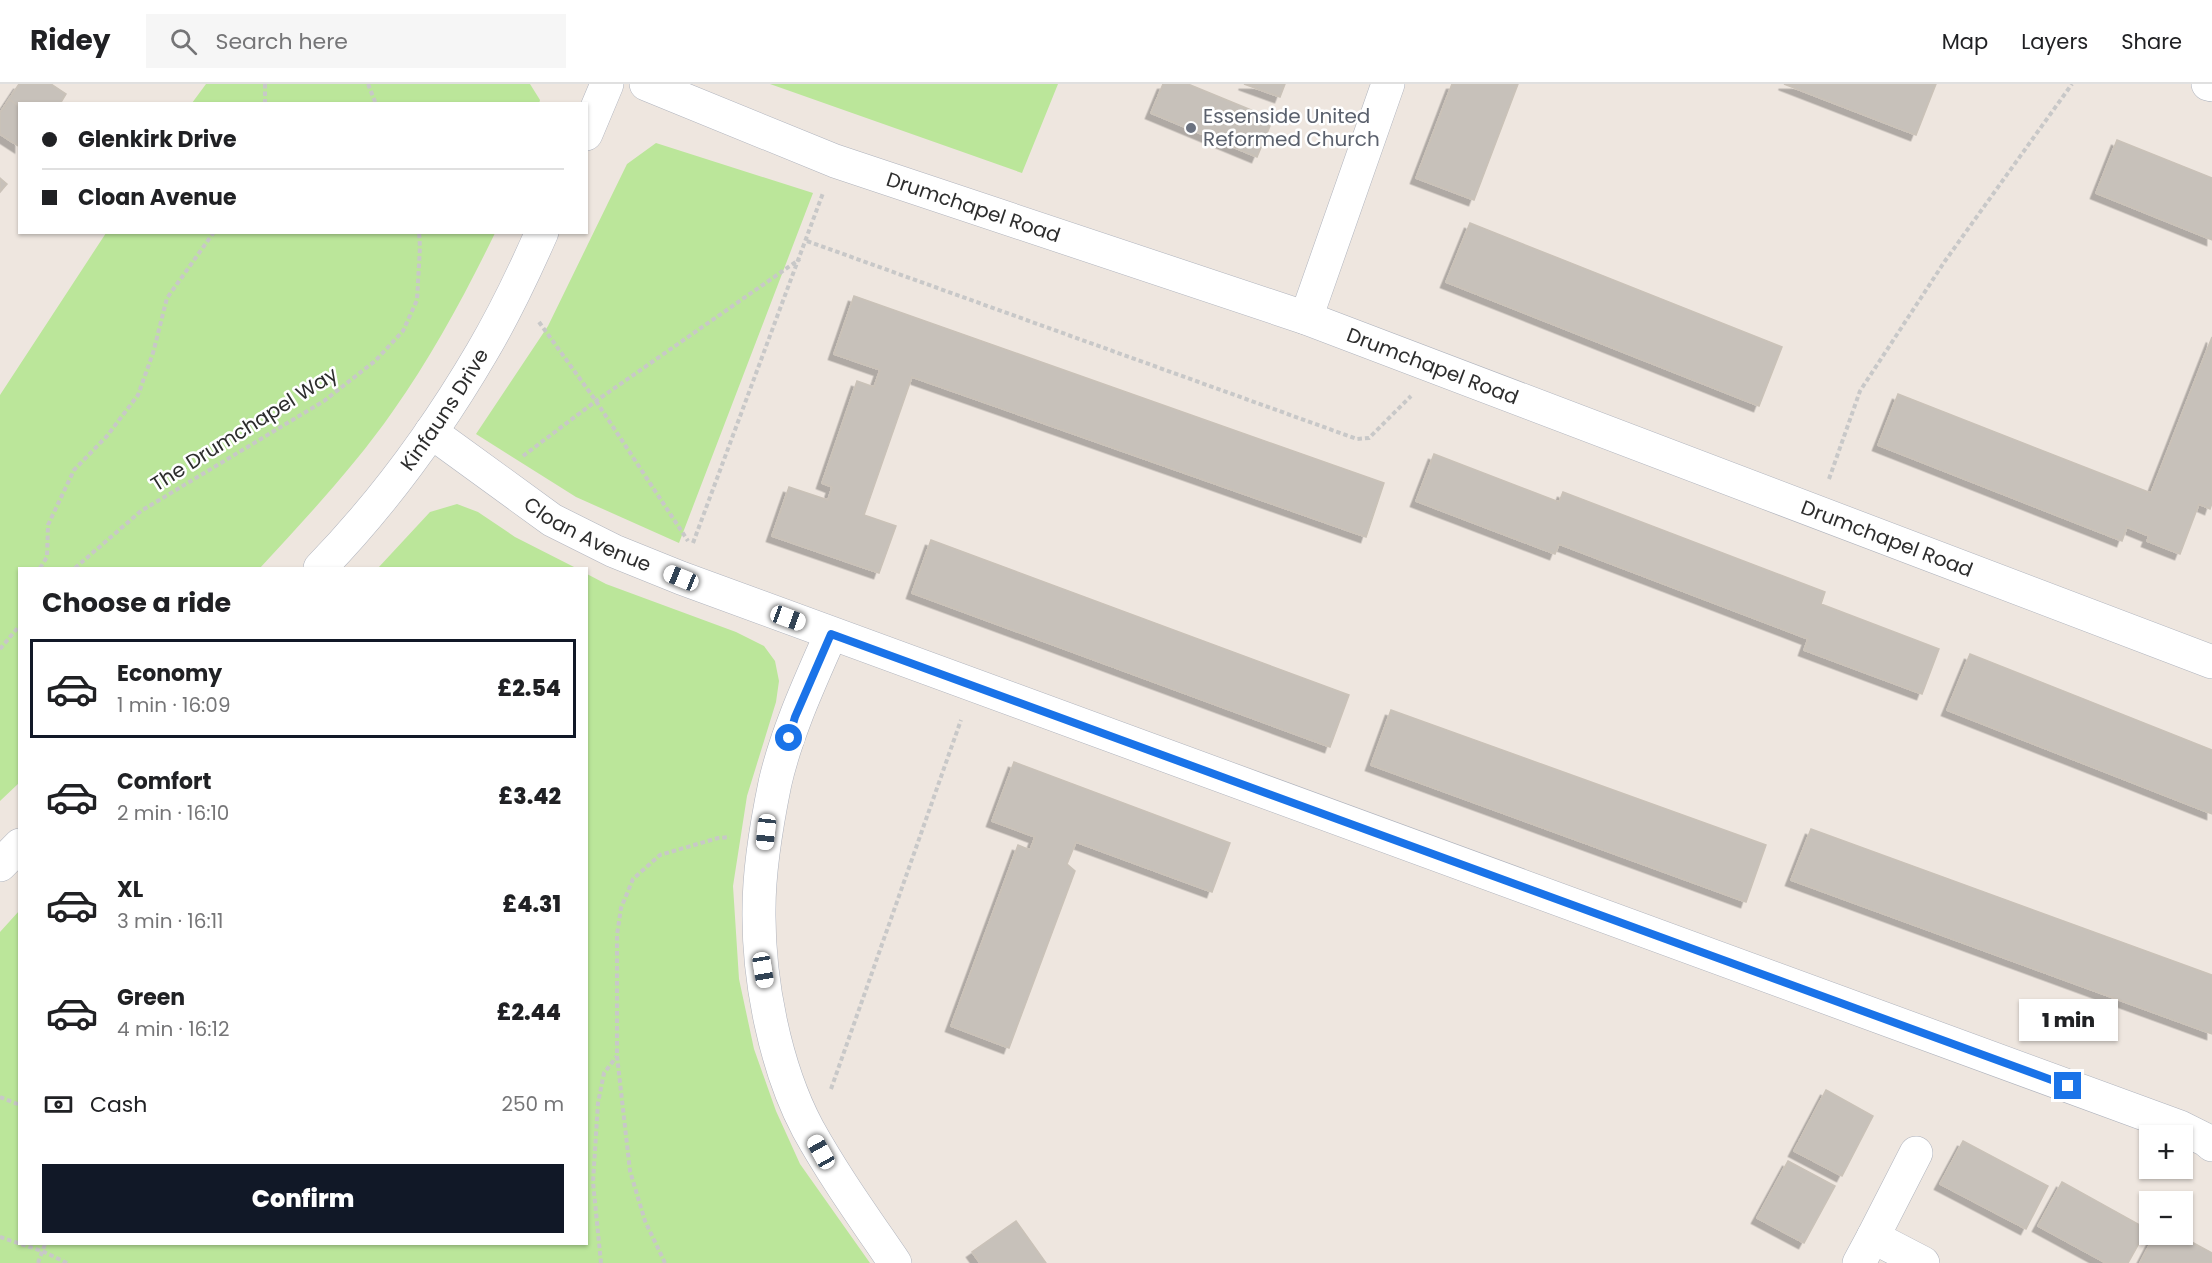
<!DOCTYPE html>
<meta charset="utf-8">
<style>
body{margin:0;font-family:Poppins,sans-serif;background:#f6f6f6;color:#202124;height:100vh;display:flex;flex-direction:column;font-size:22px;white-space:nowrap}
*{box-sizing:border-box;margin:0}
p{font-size:20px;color:#757577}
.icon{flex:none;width:33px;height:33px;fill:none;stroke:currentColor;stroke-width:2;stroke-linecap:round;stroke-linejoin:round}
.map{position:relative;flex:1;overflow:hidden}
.panel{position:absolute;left:18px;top:483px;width:570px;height:678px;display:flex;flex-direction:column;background:#fff;border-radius:0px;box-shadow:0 2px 4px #0004}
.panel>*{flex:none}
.top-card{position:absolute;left:18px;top:18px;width:570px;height:132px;border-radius:0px;box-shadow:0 2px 4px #0004;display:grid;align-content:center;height:132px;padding:0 24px;background:#fff}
.tools{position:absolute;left:2139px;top:1041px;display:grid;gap:12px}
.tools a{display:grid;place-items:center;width:54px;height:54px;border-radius:0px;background:#fff;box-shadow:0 2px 4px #0004;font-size:30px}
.end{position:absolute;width:27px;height:27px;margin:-14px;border:8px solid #1a73e8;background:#fff;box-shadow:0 0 0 3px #fff}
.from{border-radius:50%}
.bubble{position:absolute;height:42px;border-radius:0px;background:#fff;box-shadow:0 2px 4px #0004;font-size:20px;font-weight:800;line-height:42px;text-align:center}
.car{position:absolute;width:18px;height:36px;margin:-18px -9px;border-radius:8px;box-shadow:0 0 4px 2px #0007;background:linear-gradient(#fff 24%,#345 0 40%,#fff 0 76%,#345 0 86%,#fff 0)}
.top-card b{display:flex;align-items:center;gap:21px;height:57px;font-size:22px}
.top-card b+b{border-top:2px solid #e0e0e0}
.top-card i{width:15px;height:15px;background:#202124}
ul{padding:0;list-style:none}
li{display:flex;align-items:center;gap:18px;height:99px;margin:0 12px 9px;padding:0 12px;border:3px solid transparent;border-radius:0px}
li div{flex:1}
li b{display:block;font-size:22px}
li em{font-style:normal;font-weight:800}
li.current{border-color:#111827}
li>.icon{width:54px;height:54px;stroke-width:1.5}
h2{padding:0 24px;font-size:27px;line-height:72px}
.pay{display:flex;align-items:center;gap:15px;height:66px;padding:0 24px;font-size:22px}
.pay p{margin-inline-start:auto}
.action{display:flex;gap:12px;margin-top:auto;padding:12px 24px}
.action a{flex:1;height:69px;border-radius:0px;background:#111827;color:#fff;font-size:24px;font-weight:800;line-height:69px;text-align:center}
header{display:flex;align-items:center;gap:36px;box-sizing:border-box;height:84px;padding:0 30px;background:#fff;border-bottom:2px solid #e0e0e0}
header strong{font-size:28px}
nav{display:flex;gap:33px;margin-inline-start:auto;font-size:21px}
.search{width:420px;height:54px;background:#f6f6f6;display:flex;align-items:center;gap:15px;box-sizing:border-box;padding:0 21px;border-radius:0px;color:#757577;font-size:22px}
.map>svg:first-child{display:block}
.green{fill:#bbe69a}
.building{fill:#c7c1ba;stroke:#cac2b8;stroke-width:1.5;filter:url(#shadow)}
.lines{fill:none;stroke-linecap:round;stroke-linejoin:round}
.minor-casing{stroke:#afb3bd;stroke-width:34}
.path{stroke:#c8c8c8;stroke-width:4;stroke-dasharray:4.5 3;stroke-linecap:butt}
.minor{stroke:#fff;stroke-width:33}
.route{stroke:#1a73e8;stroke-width:8}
.worship-dot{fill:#6b7280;stroke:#fff;stroke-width:2}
.labels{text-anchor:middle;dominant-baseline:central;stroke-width:5;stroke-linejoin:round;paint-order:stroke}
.worship-label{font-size:20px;fill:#5b616d;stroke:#fff;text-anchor:start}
.street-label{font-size:20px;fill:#2d2d2d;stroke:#fff}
</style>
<header>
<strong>Ridey</strong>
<div class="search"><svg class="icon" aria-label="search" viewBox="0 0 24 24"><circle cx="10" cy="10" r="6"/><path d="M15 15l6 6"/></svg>Search here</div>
<nav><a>Map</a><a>Layers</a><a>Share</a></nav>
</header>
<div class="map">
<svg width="2212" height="1179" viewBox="0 0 2212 1179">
<defs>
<filter id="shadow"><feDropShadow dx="-5.5" dy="5.5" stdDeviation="0" flood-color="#0004"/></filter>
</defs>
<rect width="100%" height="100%" fill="#eee6df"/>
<path class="green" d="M206,0h324l10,16 -1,4 -347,-1z
M770,0h288l-36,89z
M656,59l157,50 -134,350 -103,-46 -100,-63 72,-108 79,-162z
M106,149h389c-29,60 -63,123 -102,178 -39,56 -87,107 -133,157h-240l-1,215 -19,18v-406z
M457,420l21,8 37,25 61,31h-198l52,-56z
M587,490l19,10 130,48 28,14 11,15 4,20 -3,21 -29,94 -14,90 6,93 15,70 22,62 24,53 70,99h-870v-331l19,-21 1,333h566z"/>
<path class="building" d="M19,0h32l15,10 -6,10h-40v3l-11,-8z
M1163,0h25l85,35 -16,38 -106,-44z
M1244,0h41l-5,13z
M1452,0h66l-44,116 -58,-22z
M1784,0h152l-20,51z
M9,15l11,8v40l-20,-13v-21z
M2117,56l95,38v62l-116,-47z
M0,94l7,6 -7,8z
M1470,139l312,124 -23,59 -313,-124z
M854,212l530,187 -18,54 -454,-160 -48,138 32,11 -17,47 -107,-37 17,-49 39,13 4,-13 -10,-4 35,-102 17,6 6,-17 -46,-16z
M2212,253v166l-2,6 -11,-5 -19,50 -33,-13 2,-5 -22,-9 -5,14 -244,-96 20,-51 253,99z
M1434,370l125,48 4,-10 262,100 -4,12 118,45 -17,45 -118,-44 4,-11 -249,-95 -4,10 -139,-53z
M931,456l418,155 -19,52 -418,-154z
M1970,570l242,96v64l-265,-104z
M1391,626l375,135 -20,57 -375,-137z
M1014,678l216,81 -18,49 -136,-50 -9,22 8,7 -66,177 -58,-22 67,-181 12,5 5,-13 -43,-16z
M1811,745l401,146v59l-421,-154z
M1826,1006l47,26 -31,60 -48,-25z
M1963,1057l85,45 -22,43 -86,-45z
M1788,1077l47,25 -31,57 -47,-25z
M2062,1098l85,47 -19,34h-22l-68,-37z
M1016,1137l30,42h-66l-8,-11z
M2155,1150h22l35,19v10h-72z"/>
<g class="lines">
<defs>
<g id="minor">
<path id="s1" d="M646,0l189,77 471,157 906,344"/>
<path d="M2208,0l4,1"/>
<path d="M586,50l21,-50"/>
<path d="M1306,234l82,-234"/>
<path id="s2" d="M431,348l121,88 62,31 67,27 1499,549 26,13 6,5"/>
<path id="s3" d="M320,484c62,-64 117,-139 162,-216 23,-39 42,-79 60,-120"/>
<path d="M831,550c-21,48 -44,97 -56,149 -8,39 -16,86 -16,126 -1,71 16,158 49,220 26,47 57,90 87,134"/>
<path d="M0,781l20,-20"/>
<path d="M1916,1069l-43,84 50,26"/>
<path d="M1859,1179l14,-26"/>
</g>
</defs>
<use href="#minor" class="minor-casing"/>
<path class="path" d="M265,0v20
M368,0l8,20
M807,157l550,198 12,-1 42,-42
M539,238l57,79 92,140
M523,372l73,-55 204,-142
M1829,395l31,-88 85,-130 127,-177
M693,459l130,-350
M40,484l7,-11 1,-32 26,-55 33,-34 31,-41 15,-42 14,-55 47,-66
M75,484l66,-57 183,-110 51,-40 28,-30 14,-31 3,-53 -1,-15
M0,565l20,-24
M831,1005l130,-369
M0,1013l20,8
M0,1153l42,14 25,12
M38,1179l7,-19
M601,1179l-8,-81 5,-79 6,-30 13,-17
M665,1179l-20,-42 -15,-50 -13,-115v-121l4,-27 12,-29 27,-24 58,-17 12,-1"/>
<use href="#minor" class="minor"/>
</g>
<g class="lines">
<path class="route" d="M789,654l6,-21 36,-83 1237,452"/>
</g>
<circle class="worship-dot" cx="1191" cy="44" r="6"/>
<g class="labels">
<g class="worship-label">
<text x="1203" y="32">Essenside United<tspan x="1203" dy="23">Reformed Church</tspan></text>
</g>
<g class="street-label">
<text stroke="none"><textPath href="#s1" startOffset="350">Drumchapel Road</textPath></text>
<text stroke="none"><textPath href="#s1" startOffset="836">Drumchapel Road</textPath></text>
<text stroke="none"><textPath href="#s3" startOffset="202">Kinfauns Drive</textPath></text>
<text transform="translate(244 345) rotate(-32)">The Drumchapel Way</text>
<text stroke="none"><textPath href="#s2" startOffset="188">Cloan Avenue</textPath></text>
<text stroke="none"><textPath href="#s1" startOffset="1322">Drumchapel Road</textPath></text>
</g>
</g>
</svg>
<div class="tools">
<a>+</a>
<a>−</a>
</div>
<i class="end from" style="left:789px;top:654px"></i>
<i class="end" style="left:2068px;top:1002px"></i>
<div class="bubble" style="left:2019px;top:915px;width:99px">1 min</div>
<i class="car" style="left:681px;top:494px;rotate:292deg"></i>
<i class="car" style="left:788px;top:534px;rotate:110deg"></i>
<i class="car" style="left:766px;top:748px;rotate:186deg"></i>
<i class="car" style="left:763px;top:886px;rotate:171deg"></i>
<i class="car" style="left:821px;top:1068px;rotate:331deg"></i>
<div class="top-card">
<b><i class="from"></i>Glenkirk Drive</b>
<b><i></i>Cloan Avenue</b>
</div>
<section class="panel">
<h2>Choose a ride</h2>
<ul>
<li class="current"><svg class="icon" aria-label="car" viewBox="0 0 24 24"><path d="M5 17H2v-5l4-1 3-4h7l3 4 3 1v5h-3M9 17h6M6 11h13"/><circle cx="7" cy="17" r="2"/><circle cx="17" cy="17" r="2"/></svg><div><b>Economy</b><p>1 min · 16:09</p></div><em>£2.54</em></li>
<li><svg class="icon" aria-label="car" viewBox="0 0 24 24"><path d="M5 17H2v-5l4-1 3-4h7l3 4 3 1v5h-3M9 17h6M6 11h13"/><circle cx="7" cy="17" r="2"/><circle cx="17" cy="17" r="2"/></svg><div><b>Comfort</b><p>2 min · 16:10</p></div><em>£3.42</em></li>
<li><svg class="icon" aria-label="car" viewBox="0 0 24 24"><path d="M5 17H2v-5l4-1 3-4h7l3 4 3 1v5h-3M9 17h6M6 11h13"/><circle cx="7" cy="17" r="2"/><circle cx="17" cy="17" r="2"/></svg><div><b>XL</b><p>3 min · 16:11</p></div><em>£4.31</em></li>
<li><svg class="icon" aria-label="car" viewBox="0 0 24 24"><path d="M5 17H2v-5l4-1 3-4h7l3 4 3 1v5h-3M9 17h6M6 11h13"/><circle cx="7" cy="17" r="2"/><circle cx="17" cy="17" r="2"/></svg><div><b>Green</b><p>4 min · 16:12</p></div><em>£2.44</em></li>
</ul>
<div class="pay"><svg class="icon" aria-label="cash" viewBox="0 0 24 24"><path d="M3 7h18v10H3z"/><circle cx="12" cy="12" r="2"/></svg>Cash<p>250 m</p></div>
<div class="action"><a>Confirm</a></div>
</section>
</div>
